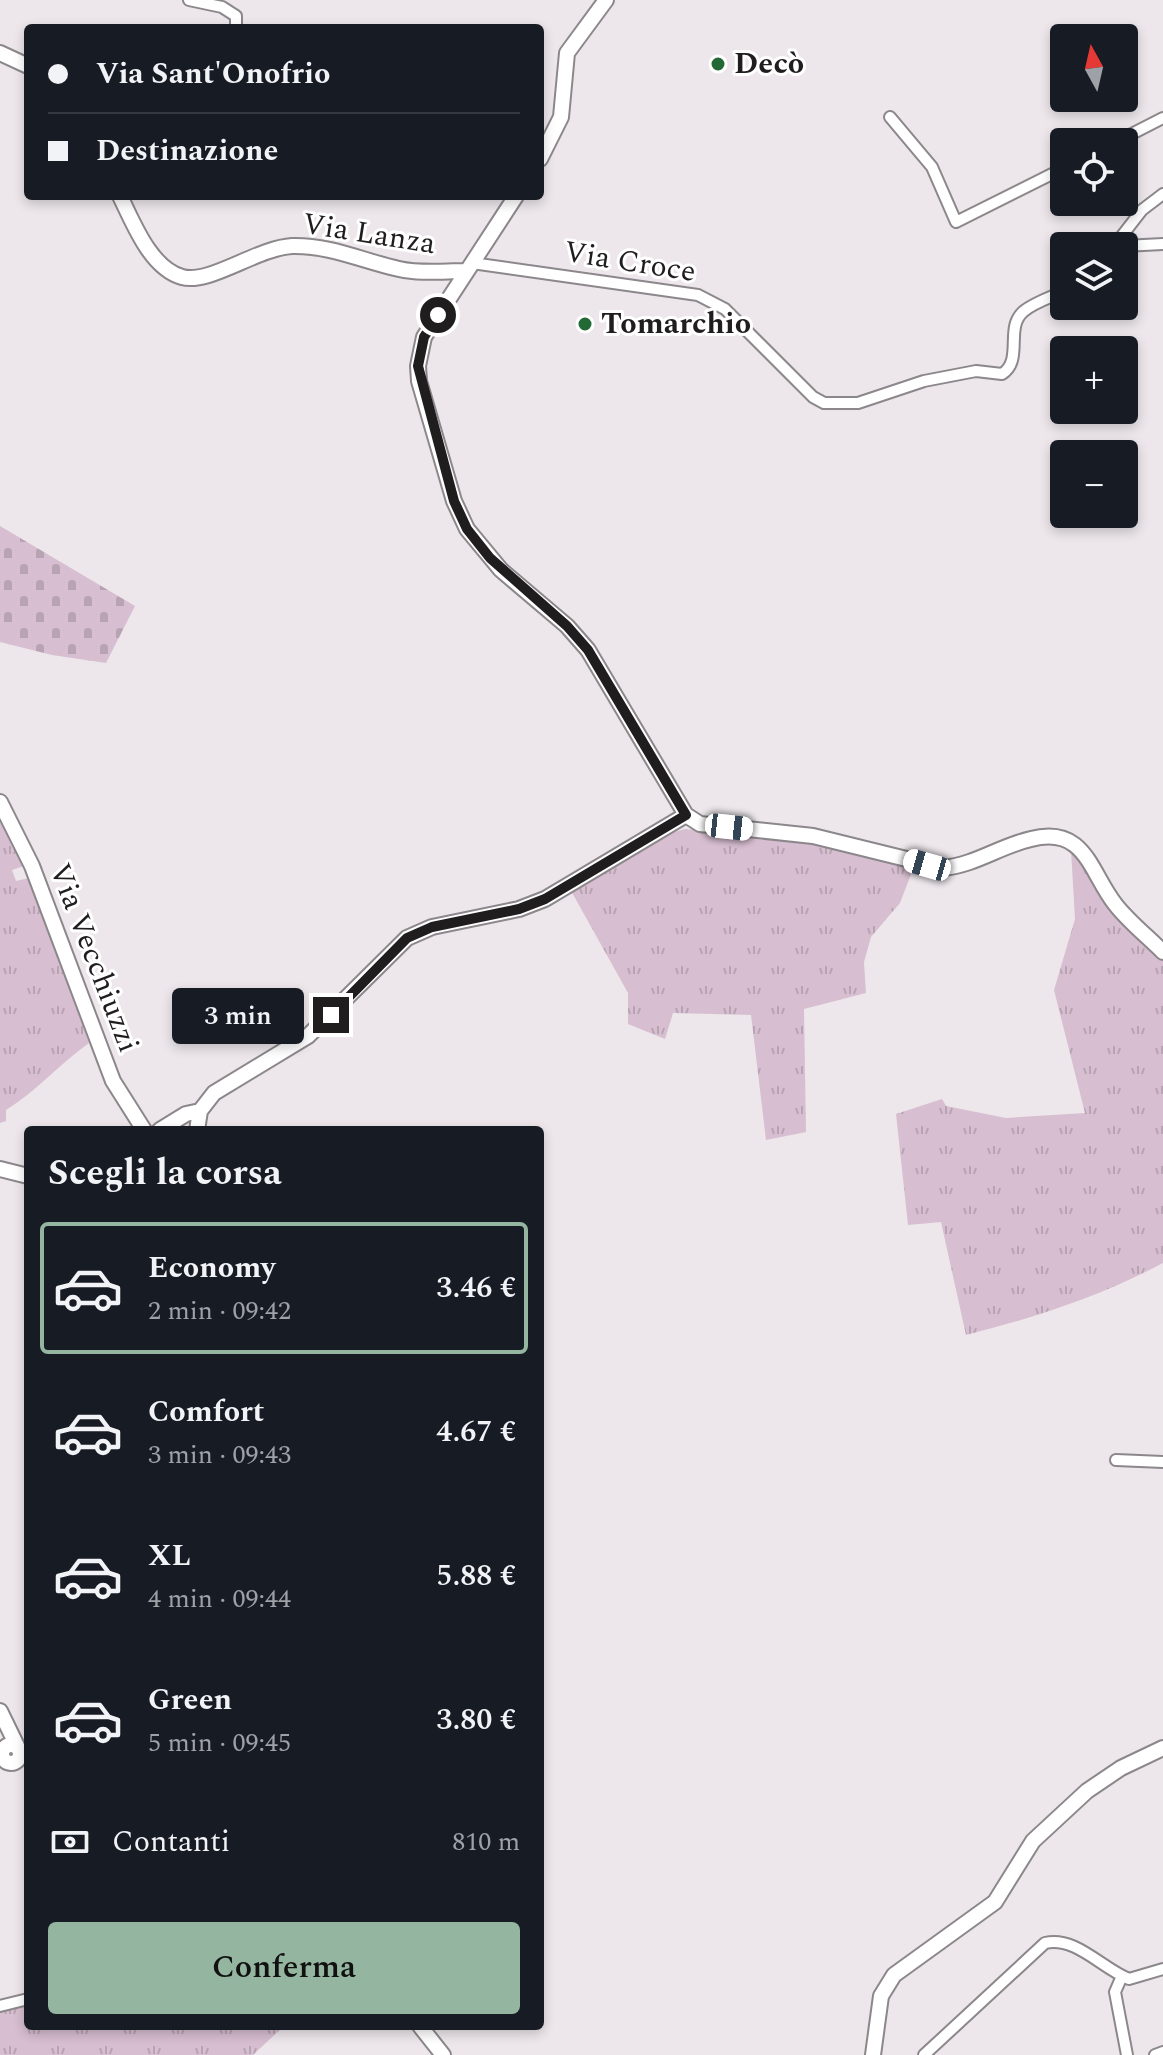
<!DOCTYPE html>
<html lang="it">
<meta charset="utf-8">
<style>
body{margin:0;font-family:Spectral,serif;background:#20242c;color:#f1f3f6;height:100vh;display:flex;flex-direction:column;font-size:30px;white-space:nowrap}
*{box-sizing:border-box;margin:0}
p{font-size:26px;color:#9ea1a6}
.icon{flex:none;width:44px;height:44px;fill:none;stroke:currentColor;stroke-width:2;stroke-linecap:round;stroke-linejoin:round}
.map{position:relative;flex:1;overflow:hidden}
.panel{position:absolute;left:24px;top:1126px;width:520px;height:904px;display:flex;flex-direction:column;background:#171b24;border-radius:8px;box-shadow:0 4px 12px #0003}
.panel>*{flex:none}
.top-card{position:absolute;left:24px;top:24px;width:520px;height:176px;border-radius:8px;box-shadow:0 4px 12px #0003;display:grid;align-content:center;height:176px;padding:0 24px;background:#171b24}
.needle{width:52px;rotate:352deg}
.buttons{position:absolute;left:1050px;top:24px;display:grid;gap:16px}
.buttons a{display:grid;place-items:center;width:88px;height:88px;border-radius:8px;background:#171b24;box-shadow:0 4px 12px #0003;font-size:40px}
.end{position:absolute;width:36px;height:36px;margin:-18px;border:10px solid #201d1f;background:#fff;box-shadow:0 0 0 4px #fff}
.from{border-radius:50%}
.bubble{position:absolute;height:56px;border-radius:8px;background:#171b24;box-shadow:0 4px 12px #0003;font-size:26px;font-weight:600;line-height:56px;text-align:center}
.car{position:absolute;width:24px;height:48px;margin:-24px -12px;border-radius:10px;box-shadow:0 0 6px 2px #0007;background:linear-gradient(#fff 24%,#345 0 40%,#fff 0 76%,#345 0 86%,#fff 0)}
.top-card b{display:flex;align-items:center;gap:28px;height:76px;font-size:30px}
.top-card b+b{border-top:2px solid #363941}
.top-card i{width:20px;height:20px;background:#f1f3f6}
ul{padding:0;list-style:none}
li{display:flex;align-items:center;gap:24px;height:132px;margin:0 16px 12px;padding:0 8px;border:4px solid transparent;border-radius:8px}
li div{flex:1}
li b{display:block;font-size:30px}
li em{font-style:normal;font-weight:600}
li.on{border-color:#94b5a0}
li>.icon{width:72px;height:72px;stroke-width:1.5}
h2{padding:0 24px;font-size:36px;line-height:96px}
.pay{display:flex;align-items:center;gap:20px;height:88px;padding:0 24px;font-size:30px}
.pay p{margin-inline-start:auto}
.cta{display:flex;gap:16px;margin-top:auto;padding:16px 24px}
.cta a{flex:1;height:92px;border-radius:8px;background:#94b5a0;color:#111;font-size:32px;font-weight:600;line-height:92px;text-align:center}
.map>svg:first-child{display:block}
.grass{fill:url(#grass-tufts)}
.cemetery{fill:url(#cemetery-stones)}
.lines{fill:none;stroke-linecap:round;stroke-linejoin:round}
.street-casing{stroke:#8c878b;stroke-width:14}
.secondary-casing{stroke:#8c878b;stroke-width:18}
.street{stroke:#fff;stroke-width:10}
.secondary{stroke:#fff;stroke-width:14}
.route{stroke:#201d1f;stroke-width:10}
.poi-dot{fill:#236936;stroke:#fff;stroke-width:3}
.labels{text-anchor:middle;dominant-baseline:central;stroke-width:6;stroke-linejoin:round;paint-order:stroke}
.poi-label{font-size:30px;font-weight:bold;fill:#201d1f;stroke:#fff;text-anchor:start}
.street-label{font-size:30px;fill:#201d1f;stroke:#fff}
</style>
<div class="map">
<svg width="1163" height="2055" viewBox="0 0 1163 2055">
<defs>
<pattern id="grass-tufts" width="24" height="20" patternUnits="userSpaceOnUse" patternTransform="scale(2)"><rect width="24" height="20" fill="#d7bed0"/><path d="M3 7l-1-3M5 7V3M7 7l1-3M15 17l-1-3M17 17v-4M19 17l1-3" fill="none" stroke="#b8a3b2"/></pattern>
<pattern id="cemetery-stones" width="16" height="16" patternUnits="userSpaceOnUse" patternTransform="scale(2)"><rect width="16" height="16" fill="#d7bed0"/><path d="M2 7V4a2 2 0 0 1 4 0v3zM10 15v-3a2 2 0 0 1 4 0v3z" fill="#b8a3b2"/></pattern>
</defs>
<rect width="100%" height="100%" fill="#ede7eb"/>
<path class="grass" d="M0,817l24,49 -12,4 4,11 13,-3 60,165c-30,21 -52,48 -83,67v11l-6,2z
M685,829l125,11 103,29 -13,34 -29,34 -7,25 2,31 -62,16 2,123 -40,8 -15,-125 -78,-2 -8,26 -37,-15v-31l-58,-104 80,-50z
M1071,850l50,70 42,40v303c-62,33 -129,55 -197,72l-25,-113 -33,3 -12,-111 46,-15 4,7 60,12 79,-5 -31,-123 21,-71z
M28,2004v22h256l-31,29h-253v-43z"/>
<path class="cemetery" d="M0,526l135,80 -29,57 -54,-8 -52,-13z"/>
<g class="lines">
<defs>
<path id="street" d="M189,0l33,7 14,9v12
M890,117l42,50 24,55 108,-54
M1116,142l47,-24
M1114,246l28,-36 21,-16
M1124,246l39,-2
M472,263l226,32 27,14 88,88 11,6h34l66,-22 52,-10 26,3c22,-14 2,-47 22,-63 11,-9 28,-14 40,-20
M1116,1460l47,2
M1122,1976l-7,16 12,63
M0,2006l28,-7
M924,2055l121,-112c31,-7 56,25 84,36l34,-10
M1155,2055l8,-3"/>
<path id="secondary" d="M0,53l28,13
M540,159l21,-42 6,-64 39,-53
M120,196c13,26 30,72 62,81 27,8 75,-29 110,-31 38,-1 71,15 107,23 22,5 45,2 67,2
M516,196l-92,141 -6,29 1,15 35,120 13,28 34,41 66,56 21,24 98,165 14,9 113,12 130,32c32,-3 57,-22 88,-29 54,-14 59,33 84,65 13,17 32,32 48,48
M0,802l32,64 81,215 31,49
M160,1130l26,-16 14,-3
M197,1130l3,-19 14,-18 94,-57 99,-98 25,-11 87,-18 26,-10 141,-84
M0,1169l28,7
M0,1711l18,37
M2 1754a9 9 0 1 1 18 0a9 9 0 1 1-18 0Z
M420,2026l23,29
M873,2055l8,-59 13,-21 101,-73 38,-61 54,-50 34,-23 42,-20"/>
</defs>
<use href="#street" class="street-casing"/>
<use href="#secondary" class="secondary-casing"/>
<use href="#street" class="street"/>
<use href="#secondary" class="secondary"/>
</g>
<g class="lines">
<path class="route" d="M331,1015l76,-77 25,-11 87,-18 26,-10 141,-84 -98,-165 -21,-24 -77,-68 -23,-29 -13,-28 -36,-135 6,-29 14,-22"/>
</g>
<g class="poi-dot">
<circle cx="718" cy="64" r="8"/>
<circle cx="585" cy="324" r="8"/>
</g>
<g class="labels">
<g class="poi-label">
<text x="734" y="64">Decò</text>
<text x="601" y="324">Tomarchio</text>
</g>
<g class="street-label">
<text transform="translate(369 234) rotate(9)">Via Lanza</text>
<text transform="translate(630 262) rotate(9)">Via Croce</text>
<text transform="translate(94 958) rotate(69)">Via Vecchiuzzi</text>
</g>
</g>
</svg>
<div class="buttons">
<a><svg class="needle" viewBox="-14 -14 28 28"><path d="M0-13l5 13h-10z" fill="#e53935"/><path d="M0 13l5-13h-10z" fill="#9ea1a6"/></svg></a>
<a><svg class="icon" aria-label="locate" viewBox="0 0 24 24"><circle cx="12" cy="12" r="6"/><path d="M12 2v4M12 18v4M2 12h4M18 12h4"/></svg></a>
<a><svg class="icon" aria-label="layers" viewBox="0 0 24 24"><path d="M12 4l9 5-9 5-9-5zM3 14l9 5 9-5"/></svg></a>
<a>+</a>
<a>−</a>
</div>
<i class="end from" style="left:438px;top:315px"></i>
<i class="end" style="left:331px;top:1015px"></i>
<div class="bubble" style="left:172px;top:988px;width:132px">3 min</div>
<i class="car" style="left:729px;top:827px;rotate:96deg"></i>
<i class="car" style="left:927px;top:865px;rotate:286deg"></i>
<div class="top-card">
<b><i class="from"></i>Via Sant'Onofrio</b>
<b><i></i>Destinazione</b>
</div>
<section class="panel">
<h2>Scegli la corsa</h2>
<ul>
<li class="on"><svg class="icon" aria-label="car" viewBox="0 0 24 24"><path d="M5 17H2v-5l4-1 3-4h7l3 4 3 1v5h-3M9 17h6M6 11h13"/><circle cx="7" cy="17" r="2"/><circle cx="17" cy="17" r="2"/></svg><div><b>Economy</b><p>2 min · 09:42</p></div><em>3.46 €</em></li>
<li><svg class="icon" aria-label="car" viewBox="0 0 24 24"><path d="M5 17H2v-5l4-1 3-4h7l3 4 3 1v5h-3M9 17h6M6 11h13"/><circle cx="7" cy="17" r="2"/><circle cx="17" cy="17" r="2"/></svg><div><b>Comfort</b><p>3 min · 09:43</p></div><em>4.67 €</em></li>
<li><svg class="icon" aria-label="car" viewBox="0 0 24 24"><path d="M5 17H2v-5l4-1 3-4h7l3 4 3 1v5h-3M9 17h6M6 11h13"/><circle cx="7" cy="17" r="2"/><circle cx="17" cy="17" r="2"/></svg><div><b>XL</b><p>4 min · 09:44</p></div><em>5.88 €</em></li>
<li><svg class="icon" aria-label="car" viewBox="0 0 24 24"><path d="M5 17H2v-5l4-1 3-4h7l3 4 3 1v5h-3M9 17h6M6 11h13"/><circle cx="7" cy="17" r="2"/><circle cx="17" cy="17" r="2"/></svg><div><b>Green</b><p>5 min · 09:45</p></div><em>3.80 €</em></li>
</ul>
<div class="pay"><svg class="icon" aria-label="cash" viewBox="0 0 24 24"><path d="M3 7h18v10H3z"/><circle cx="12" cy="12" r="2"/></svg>Contanti<p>810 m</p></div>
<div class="cta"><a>Conferma</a></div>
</section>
</div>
